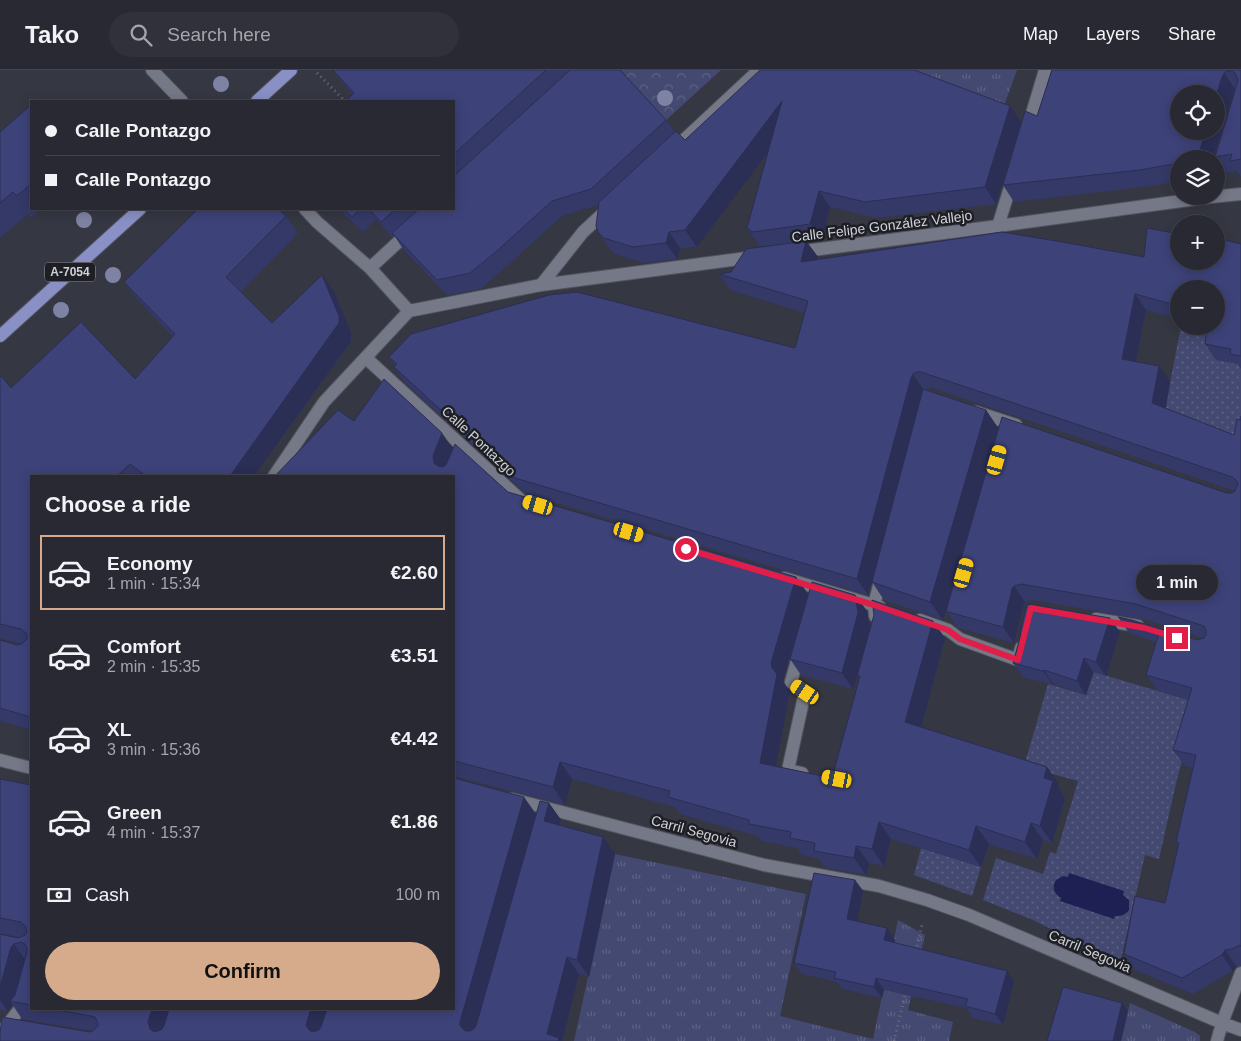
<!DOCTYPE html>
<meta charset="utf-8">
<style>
body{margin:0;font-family:Arial,sans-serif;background:#30313a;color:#f1f3f6;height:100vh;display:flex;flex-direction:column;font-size:19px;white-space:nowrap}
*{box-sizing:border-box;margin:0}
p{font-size:16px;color:#a5a6ac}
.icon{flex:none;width:28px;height:28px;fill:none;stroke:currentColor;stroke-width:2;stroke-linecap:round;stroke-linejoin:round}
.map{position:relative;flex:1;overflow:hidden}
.sheet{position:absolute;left:30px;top:405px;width:425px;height:535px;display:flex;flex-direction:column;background:#282932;border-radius:0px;box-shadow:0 2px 12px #0003,0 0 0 1px #44454d}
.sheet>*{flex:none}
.top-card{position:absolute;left:30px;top:30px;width:425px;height:110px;border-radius:0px;box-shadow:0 2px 12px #0003,0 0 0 1px #44454d;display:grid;align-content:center;height:110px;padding:0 15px;background:#282932}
.tools{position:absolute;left:1170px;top:15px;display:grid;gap:10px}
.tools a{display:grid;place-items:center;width:55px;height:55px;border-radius:50%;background:#282932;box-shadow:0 2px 12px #0003,0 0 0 1px #44454d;font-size:25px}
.end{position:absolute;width:22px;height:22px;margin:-11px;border:6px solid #e11d48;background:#fff;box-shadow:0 0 0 2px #fff}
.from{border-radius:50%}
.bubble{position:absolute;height:35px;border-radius:18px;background:#282932;box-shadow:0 2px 12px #0003,0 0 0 1px #44454d;font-size:16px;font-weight:700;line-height:35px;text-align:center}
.car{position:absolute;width:15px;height:30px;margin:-15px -8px;border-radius:6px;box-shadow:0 0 4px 1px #0007;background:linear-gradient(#f5c518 24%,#345 0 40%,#f5c518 0 76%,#345 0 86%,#f5c518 0)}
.top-card b{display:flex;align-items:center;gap:18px;height:48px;font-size:19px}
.top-card b+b{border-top:1px solid #44454d}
.top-card i{width:12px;height:12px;background:#f1f3f6}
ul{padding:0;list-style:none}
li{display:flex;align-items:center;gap:15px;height:75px;margin:0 10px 8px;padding:0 5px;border:2px solid transparent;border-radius:0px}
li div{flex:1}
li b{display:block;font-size:19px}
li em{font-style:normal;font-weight:700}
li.current{border-color:#d6ab8b}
li>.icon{width:45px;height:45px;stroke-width:1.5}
h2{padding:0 15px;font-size:22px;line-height:60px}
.pay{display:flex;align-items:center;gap:12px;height:55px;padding:0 15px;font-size:19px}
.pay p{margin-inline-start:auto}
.action{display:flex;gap:10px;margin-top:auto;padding:10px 15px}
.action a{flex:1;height:58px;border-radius:30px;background:#d6ab8b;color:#111;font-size:20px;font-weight:700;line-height:58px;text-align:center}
header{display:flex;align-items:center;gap:30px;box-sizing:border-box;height:70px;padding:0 25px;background:#282932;border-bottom:1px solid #44454d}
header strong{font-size:24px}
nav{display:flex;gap:28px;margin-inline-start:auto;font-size:18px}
.search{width:350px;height:45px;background:#30313a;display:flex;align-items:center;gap:12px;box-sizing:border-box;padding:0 18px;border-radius:28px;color:#a5a6ac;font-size:19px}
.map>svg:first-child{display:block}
.grass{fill:url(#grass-tufts)}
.park{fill:url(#park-crowns)}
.garden{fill:url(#garden-dots)}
.water{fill:#1e1f53}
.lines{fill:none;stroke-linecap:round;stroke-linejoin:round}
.minor-casing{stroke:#52545e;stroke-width:14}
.major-casing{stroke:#52545e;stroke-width:14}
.path{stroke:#6c6e78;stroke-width:3;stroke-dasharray:1 4;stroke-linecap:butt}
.minor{stroke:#757886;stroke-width:12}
.major{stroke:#8990c6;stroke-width:12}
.tree{fill:#7e83a4}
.wall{fill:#343968}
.shaded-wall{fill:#2b2e55}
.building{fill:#3d4279;stroke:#2b2e55}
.route{stroke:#e11d48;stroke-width:6}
.labels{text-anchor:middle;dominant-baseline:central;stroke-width:5;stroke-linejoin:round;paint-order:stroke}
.shield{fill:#1e1f24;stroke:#9a9ca2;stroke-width:1}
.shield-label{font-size:12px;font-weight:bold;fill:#cfd1d8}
.street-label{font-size:14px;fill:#cfd1d8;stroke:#1e1f24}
</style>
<header>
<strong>Tako</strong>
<div class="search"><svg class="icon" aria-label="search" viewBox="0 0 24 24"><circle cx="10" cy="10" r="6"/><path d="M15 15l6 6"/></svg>Search here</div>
<nav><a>Map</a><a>Layers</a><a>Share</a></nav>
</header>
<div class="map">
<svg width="1241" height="971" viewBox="0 0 1241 971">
<defs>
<pattern id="grass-tufts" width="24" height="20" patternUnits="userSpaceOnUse" patternTransform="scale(1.25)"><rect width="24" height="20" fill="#444971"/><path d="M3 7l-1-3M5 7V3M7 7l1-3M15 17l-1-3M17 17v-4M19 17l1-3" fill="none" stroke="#5e6284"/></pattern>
<pattern id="park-crowns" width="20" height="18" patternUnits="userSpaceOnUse" patternTransform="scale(1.25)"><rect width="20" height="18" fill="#444971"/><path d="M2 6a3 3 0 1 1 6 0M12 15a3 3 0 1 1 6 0" fill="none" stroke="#5e6284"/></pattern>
<pattern id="garden-dots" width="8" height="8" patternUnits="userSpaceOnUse" patternTransform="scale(1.25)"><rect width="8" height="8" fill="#444971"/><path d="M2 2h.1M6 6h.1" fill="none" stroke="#5e6284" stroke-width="1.8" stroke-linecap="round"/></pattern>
</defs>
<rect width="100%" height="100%" fill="#353743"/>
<path class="grass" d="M889,0h128l-16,44z
M615,784l191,40 -26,122 93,23 25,-119 27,15 -17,75 45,12 -4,19h-375z
M1130,933l65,29 5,4v5h-79z"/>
<path class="park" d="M616,0h105l-57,52z"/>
<path class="garden" d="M1181,256h35l25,39v77l-77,-28z
M1094,602l104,31 -21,76 -18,80 -14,-4 -25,108 -87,-43 -50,-20 13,-42 47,16 7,-22 6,2 22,-73 -54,-15 24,-82 38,11z
M921,778l60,19 -9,29 -58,-21z"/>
<path class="water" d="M1069,803l55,18 -1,4 6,5v10c-4,5 -7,6 -14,6l-1,3 -54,-18 1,-3c-8,-5 -9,-11 -5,-18l7,-4 5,1z"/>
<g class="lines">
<defs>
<path id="minor" d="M152,0l30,31
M1027,60l18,-60
M672,81l87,-81
M1216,108l9,-28
M998,156l15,-48
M797,182l201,-26 213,-29 30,-3
M370,198l64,-59
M541,215l42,-53 26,-24
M409,241l132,-26 213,-28
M366,288l156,143 6,1
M976,342l40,13
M274,406l50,-74 85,-91 -39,-43 -53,-46 -12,-13
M784,508l96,29
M875,546l-1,-11 8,-31
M1096,549l42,7
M920,550l28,10 12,9 58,21 3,-12
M800,580l-9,32 14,10 -17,78 14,3
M0,690l31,8
M512,729l252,66 115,21 48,14 42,15 253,108 19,7
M0,964l19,-24 12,-43
M1217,971l5,-18 19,-50"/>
<path id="major" d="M257,31l34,-31
M0,266l140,-127"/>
</defs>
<use href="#minor" class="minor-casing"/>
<use href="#major" class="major-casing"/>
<path class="path" d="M317,3l28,28
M916,881l6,-26
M894,971l12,-50"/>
<use href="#minor" class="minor"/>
<use href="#major" class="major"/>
</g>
<g class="tree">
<circle cx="221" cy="14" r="8"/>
<circle cx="665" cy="28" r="8"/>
<circle cx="84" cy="150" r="8"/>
<circle cx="113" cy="205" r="8"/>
<circle cx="61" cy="240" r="8"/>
</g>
<path class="wall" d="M333,0h287l46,50 9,12 10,8 336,-18 -25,82 -120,14 -46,-11 -8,34 -15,1 11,15 -1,2 327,-2 35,-23 62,10v125l-3,-5 -22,-4 -11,-16 2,-17 -2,-1h11v-37h-37v30l-33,-9 -10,52 34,20 -4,26 68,27 7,-15v-4v550h-5l-3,5 -40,23 -58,-24 -11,-16 41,-51 14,-58 -3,-3 17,-74 -8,-2 -12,-16 15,-50 -30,-9 -12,-16 10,-33 -27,-9 -11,-16 79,23 6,-2 -56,-18 -115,-20 -7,2 -2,4 -9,37 -55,-15 -2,-1 -11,-16 281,-118h5l3,-2 -302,-103h-5l-3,2 61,20 12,18 -55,192 -59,-20 -12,-18 -4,13 -342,-101 -121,-111 -11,-16 1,-2 -6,-8 406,-9 10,-35 -75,-23 -11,-16 12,-2 32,-25 -5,-3 -11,-16 21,-77 -71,96 -17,1 -3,11 -33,4 -29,-9 -6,-6 -11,-16v-27l-36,11 -54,49 -27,24 -34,6 -44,-46 -9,-14 -2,2 -16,-18 -13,13 -24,-23h115v-108l-101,-6 -9,-10z
M1052,0h189v107l-4,-6 -11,2 -11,-16 20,-67 -56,69v22l-28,5 -137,16 -11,-17 34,-69z
M31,35v104h11l-10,9 -4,-4 -28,24v-106z
M286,146l12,17 -57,59 31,31 50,-48 12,17 17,41v8l-97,135h-223v254l-31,-9v-81l17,5 5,-1 -22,-6v-261l11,11 124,-9 38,-42 -36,-38 -13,-17z
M354,351l99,28 55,43 288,85 12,17 -25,86v2l7,9 -15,75 57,12 27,-100 -2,-2 88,-38 -24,89 126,40 12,17 -1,4 7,10 -13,45 -9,-3 -6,19 -48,-15 -8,23 -90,-28 -7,27 -15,-3 -3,12 -40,-7 -7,-9 -17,-4 -5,-7 -36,-7 -4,-5 -77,-22 -5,-7 -103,-28 -7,26 -111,-29v-300z
M855,525l12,16 3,19 -17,59 -52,-14 -11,-16z
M1120,562l-14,44 -13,-4 -7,23 -33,-11v1l-30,-8 -10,-14 8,-28 -1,-1z
M0,709l31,6v224h423l82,-195 13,-11 12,17 -1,5 43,12 12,17 -26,123 -10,-3 -17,67 -473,-9 4,-1 -71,-12 -10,-15v2l-4,5 -8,-1v-76l18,4 2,-1 -20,-3z
M855,810l8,11 -7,31 31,6 8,12 -1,2 120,40 -11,43 -30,-7 -7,-10 -82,-18 -2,8 -40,-9 -5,-7 -35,-8 -8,-11z"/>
<path class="shaded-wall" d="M1224,3l11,16 -2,4 -20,66h-16l9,-28h10v-35l6,-19z
M782,31l12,16 -97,130 -12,-17z
M1010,36l11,16 -25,82 -11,-17z
M819,121l11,16 -8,34 -12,-17z
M669,162l11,16 -3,11 -11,-16z
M806,171l12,16 -5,21 -12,-16z
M322,205l12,17 17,41v8l-97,135h-24z
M1135,224l11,16 -13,65 -11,-16z
M1159,296l11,16 -6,37 -12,-16z
M913,304l11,17 -2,3 -54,201 -11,-16 54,-201z
M986,340l12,18 -55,192 -13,-18z
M442,363l12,17 -8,26 -12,-13 -1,-7z
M796,507l12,17 -25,86v2l7,9 -17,89 -13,-17 12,-95 -1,-5z
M1014,516l11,16 -2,4 -9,37 -11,-16 9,-38z
M855,525l12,16 3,19 -17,59 -11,-16z
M1110,548l10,14 -14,44 -10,-14z
M933,551l12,17 -27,101 -13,-17z
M1084,588l9,14 -7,23 -9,-14z
M1044,600l9,14v1l-10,-14z
M560,692l12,17 -7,26 -12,-18z
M1047,697l12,17 -1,4 7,10 -13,45 -12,-17 4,-48z
M524,727l12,17 -64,225 -12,-13v-4z
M549,733l12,17 -5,18 -12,-17z
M879,752l12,17 -7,27 -12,-17z
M1031,753l12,17 -6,19 -12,-17z
M976,756l13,18 -8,23 -12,-17z
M603,767l12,17 -26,123 -12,-17z
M856,776l13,17 -3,12 -12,-17z
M855,810l8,11 -8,40 -8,-12z
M887,858l8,12 -3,11 -8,-11z
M14,874l12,17 -13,41 -3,-1 2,3v2l-4,5 -8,-11v-13l11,-40z
M1225,880l11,16 -3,5 -11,-16z
M567,887l12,17 -17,67h-10l-5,-7z
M1007,901l7,11 -11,43 -8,-11z
M876,908l8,12 -2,8 -8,-11z
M1122,933l6,8 -7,30h-8z
M152,939h17l-8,32 -11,-12 -2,-7z
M311,939h17l-10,32 -10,-12 -2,-4z"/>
<path class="building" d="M333,0h213l-92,84v-53h-108l8,-8z
M570,0h50l46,50 -75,69 -39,12 -54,49 -28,23 -33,7 -45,-47 27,-24h35v-33z
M760,0h154l96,36 -25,81 -120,15 -46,-11 -9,33 -57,8 -6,-4 35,-127 -97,129 -16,2 -3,11 -33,4 -29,-9 -6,-6 -2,-6 3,-24 77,-71 9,9z
M1052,0h189v89l-11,2 2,-7 -17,3 23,-76 -1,-4 -2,-4 -3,-2h-5l-3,2 -2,4 -6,19v-2h-37v37h27l-9,28h-18v4l-39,7 -137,15 22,-74 12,5z
M31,35v79l-14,12 -4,-4 -13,11v-71z
M198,139h80l8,7 -60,61 46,46 50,-48 17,41v7l-109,153h-84l-16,-12 -13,12h-86v241l-31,-9v-68l17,5 5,-1 5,-5v-5l-6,-5 -21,-5v-247l1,-1 10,12 70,-66 54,57 40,-45 -51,-52z
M344,139h16l-8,8z
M369,139h26l-14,13z
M1147,158l32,6v27h37v-23l25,6v112l-11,-2 1,-5 -26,-5 2,-18h9v-37h-37v17l-44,-12 -13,65 37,7 -7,37 82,32 3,-16 4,1v-4v531l-1,-2 -8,4 -7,1 -3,5 -40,23 -58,-24 11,-58 30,7 14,-60 -3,-1 20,-87 -23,-5 19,-62 -46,-13 14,-45 -42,-13 14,3 65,20 7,-2 2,-3v-5l-2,-4 -68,-22 -115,-20 -7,2 -2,3 -9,38 -55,-15 -2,-1 56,-194 225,76h5l3,-2 3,-7 -2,-4 -4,-3 -233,-79 -78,-26h-5l-3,2 -2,4 -54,201 -342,-101 -121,-111 3,-3 -8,-7 22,-23 138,-39 28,-3 218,56 13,-47 -89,-27 12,-2 15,-23 60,-8 -5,21 201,-30 66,11 76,14z
M384,309l58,54 -9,23 1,7 4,3 4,1 4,-2 9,-21 53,48 288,85 -25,86 1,5 5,6 -17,89 72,15 28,-102h-3l17,-61 -2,-15 61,21 -28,101 142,45 -3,11 9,3 -13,45 -9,-3 -6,19 -49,-16 -7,24 -90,-28 -7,27 -16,-3 -2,12 -40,-7 1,-8 -25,-5 1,-6 -42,-8v-4l-81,-23 2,-6 -110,-29 -7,25 -99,-26v-285h-179l63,-66 16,11z
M923,319l63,21 -56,192 -58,-20z
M812,512l43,13 3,18 -16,60 -52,-14z
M1027,534l83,14 -14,44 -12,-4 -7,23 -33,-11 -1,1 -30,-8 8,-29h-1z
M454,708l70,19 -64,225v4l5,5h5l4,-2 2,-3 64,-225 9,2 -5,18 59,16 -26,123 -10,-3 -20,77 12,4 -1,3h-558v-8l2,-16 87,15 4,-1 5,-5 -1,-5 -2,-4 -4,-1 -39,-7h100l-4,13 2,7 4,3 7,-2 3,-4 5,-17h142l-5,16 2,4 4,3 7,-2 2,-3 6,-18h127z
M0,709l31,6v220l-21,-4 5,-6 12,-43v-4l-2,-4 -4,-2 -7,2 -3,3 -11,40v-53l18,4 7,-3 2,-3 -1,-5 -5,-5 -21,-4z
M814,803l41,7 -8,39 40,9 -3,12 123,31 -12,43 -30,-8 3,-7 -92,-21 -2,9 -40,-9 2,-6 -42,-9z
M1063,917l59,16 -9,38h-66z"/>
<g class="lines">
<path class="route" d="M686,479l188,56 74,25 12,9 58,21 13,-52 114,20 32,10"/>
</g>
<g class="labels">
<rect class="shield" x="45" y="192.5" width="50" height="19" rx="4"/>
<g class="shield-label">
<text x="70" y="202">A-7054</text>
</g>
<g class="street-label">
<text transform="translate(882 156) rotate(-7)">Calle Felipe González Vallejo</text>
<text transform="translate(479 371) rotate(43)">Calle Pontazgo</text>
<text transform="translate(694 761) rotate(15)">Carril Segovia</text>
<text transform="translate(1090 881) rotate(23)">Carril Segovia</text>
</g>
</g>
</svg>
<div class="tools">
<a><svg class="icon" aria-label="locate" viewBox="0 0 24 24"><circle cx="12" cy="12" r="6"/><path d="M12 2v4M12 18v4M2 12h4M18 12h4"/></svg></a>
<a><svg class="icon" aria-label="layers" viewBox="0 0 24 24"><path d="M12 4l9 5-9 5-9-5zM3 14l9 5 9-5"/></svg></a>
<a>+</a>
<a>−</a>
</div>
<i class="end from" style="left:686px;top:479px"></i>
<i class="end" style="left:1177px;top:568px"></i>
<div class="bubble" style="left:1136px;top:495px;width:82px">1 min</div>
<i class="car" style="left:997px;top:390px;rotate:16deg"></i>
<i class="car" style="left:538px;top:435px;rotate:287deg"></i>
<i class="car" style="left:629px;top:462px;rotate:106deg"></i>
<i class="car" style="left:964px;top:503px;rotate:16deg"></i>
<i class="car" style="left:805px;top:622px;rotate:304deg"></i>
<i class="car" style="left:837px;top:709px;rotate:281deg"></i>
<div class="top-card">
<b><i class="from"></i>Calle Pontazgo</b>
<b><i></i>Calle Pontazgo</b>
</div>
<section class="sheet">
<h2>Choose a ride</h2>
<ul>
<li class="current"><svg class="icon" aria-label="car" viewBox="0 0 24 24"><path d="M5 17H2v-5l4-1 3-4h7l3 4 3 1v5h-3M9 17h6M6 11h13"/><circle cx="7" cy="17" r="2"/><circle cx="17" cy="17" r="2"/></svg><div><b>Economy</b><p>1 min · 15:34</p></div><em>€2.60</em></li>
<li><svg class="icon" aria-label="car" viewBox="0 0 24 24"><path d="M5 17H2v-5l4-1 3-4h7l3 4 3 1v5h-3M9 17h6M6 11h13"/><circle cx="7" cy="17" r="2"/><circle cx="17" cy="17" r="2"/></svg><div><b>Comfort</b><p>2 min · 15:35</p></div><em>€3.51</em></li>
<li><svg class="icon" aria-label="car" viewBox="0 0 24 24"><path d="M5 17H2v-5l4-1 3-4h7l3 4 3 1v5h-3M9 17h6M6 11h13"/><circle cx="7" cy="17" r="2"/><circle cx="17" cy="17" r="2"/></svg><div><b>XL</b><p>3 min · 15:36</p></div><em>€4.42</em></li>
<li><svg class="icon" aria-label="car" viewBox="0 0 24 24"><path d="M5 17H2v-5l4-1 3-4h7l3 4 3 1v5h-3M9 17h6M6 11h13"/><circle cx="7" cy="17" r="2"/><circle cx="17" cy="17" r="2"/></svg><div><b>Green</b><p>4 min · 15:37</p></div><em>€1.86</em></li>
</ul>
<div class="pay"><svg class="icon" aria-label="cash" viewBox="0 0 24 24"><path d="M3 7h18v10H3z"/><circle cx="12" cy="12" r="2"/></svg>Cash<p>100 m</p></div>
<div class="action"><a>Confirm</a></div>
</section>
</div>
